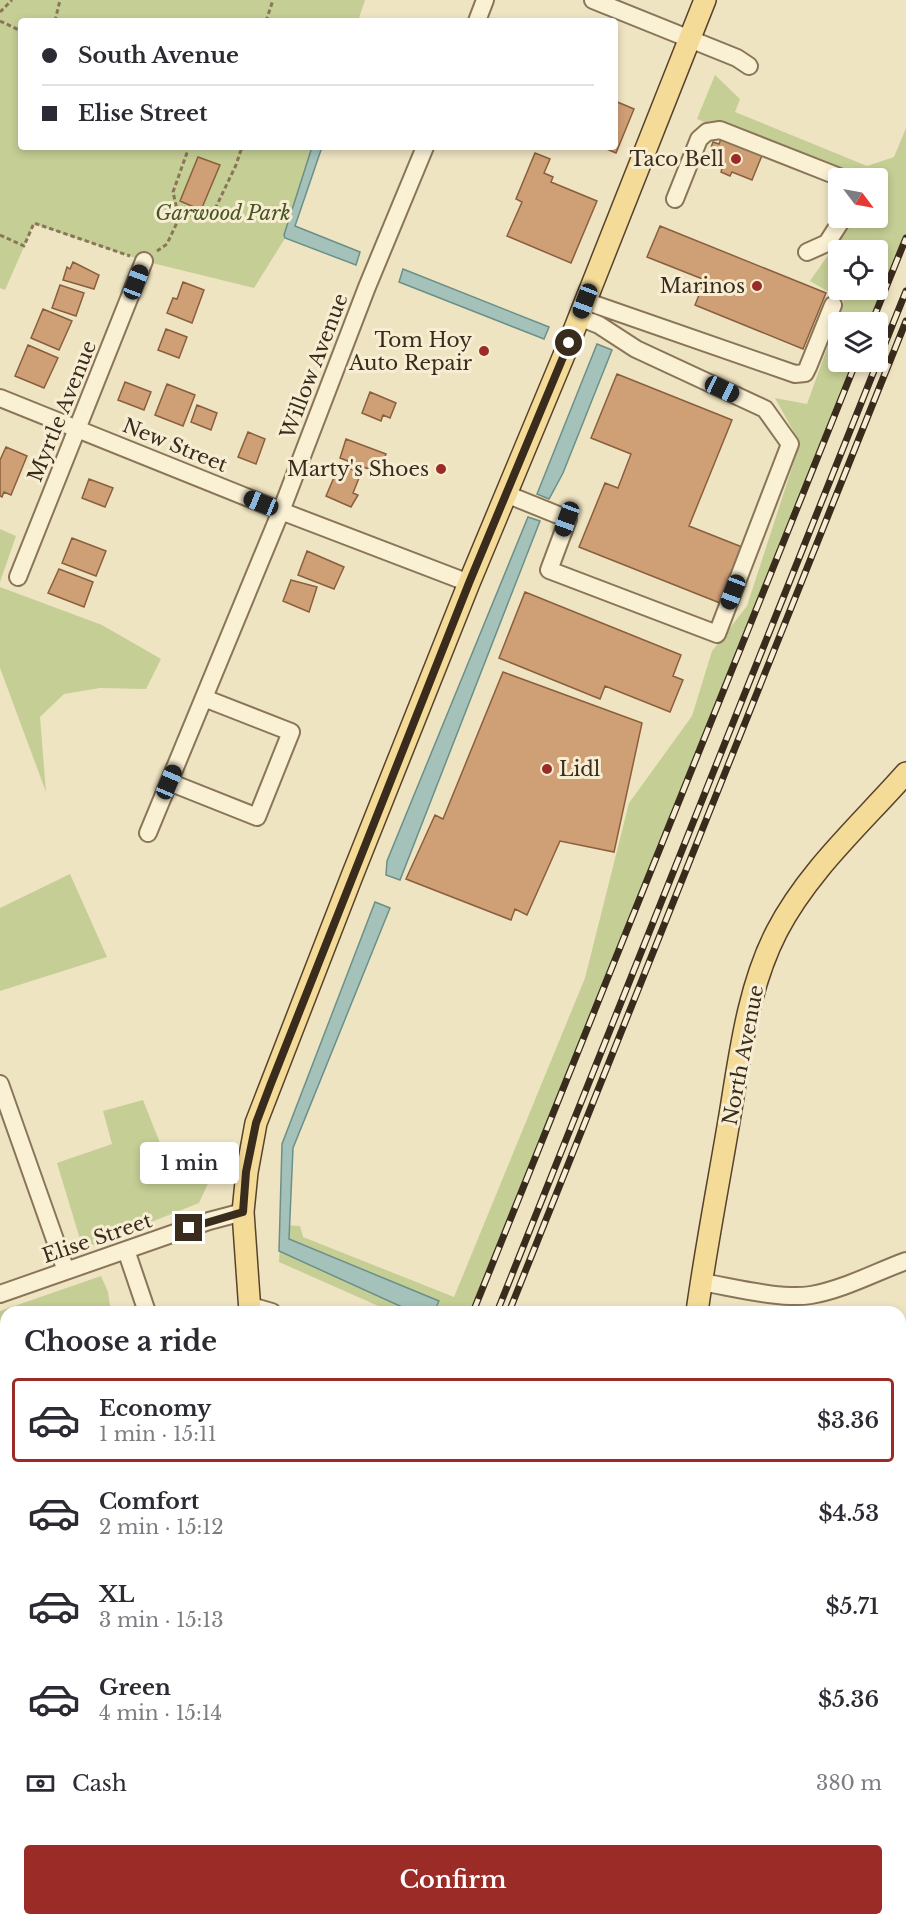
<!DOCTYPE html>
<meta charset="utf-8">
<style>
body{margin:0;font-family:"Libre Baskerville",serif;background:#f7f7f7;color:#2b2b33;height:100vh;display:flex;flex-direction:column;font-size:22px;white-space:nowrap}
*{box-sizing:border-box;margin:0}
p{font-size:20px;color:#7c7c81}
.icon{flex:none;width:33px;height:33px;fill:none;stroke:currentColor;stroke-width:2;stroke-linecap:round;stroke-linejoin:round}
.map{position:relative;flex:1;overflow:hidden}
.panel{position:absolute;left:0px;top:1306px;width:906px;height:620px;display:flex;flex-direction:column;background:#fff;border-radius:18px 18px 0 0;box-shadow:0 3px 9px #0003}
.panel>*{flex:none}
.top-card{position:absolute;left:18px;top:18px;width:600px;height:132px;border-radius:6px;box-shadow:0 3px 9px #0003;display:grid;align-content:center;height:132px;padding:0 24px;background:#fff}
.needle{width:39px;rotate:122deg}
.tools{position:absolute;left:828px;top:168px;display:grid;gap:12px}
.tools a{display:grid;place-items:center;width:60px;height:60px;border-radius:6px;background:#fff;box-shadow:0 3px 9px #0003;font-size:30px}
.end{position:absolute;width:27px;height:27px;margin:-14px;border:8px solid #392c1d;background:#fff;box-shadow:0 0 0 3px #fff}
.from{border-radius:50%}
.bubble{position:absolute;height:42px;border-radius:6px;background:#fff;box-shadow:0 3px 9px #0003;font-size:20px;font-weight:600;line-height:42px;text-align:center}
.car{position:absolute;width:18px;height:36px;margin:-18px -9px;border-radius:8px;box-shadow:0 0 4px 2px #0007;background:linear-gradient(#222 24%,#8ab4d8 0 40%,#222 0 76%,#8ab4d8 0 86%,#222 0)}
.top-card b{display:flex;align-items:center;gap:21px;height:57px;font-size:22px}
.top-card b+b{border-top:2px solid #e1e1e2}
.top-card i{width:15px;height:15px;background:#2b2b33}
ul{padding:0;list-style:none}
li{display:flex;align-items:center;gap:18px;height:84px;margin:0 12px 9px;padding:0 12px;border:3px solid transparent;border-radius:6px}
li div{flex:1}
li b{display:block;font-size:22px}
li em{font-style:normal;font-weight:600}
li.selected{border-color:#9b2b26}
li>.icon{width:54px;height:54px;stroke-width:1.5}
h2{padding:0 24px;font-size:27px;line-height:72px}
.pay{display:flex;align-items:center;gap:15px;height:66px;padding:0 24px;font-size:22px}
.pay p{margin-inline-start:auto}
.action{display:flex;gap:12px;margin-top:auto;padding:12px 24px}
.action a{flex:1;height:69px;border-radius:6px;background:#9b2b26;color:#fff;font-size:24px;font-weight:600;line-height:69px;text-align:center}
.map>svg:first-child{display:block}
.green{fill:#c5ce95;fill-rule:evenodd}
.water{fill:#a4c2ba;stroke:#6b9089;stroke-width:1.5}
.building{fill:#cf9f76;stroke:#8a5f3d;stroke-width:1.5}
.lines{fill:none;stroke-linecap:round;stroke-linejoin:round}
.minor-casing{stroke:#8a7558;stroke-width:20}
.major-casing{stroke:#57432d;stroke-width:24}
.path{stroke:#8a7558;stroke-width:3;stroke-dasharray:4.5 3;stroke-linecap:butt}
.minor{stroke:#faf1d5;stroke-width:16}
.major{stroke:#f4db98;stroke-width:21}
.rail-casing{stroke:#392c1d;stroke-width:7}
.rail{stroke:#f7edd2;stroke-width:4.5;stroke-dasharray:14;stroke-linecap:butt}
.route{stroke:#392c1d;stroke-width:8}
.poi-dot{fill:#9b2b26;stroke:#f7edd2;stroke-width:2}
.labels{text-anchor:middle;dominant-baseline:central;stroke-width:6;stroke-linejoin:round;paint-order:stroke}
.poi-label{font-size:20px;fill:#392c1d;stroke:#f7edd2;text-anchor:end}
.park-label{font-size:20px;font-style:italic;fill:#475623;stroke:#f7edd2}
.street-label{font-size:20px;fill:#392c1d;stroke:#f7edd2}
</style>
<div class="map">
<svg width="906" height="1925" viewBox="0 0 906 1925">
<rect width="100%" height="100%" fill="#efe4c2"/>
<path class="green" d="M0,0h365l-7,21h-337v126h296l-28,85 -35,56 -110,-27 -110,-37 -29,66 -5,-2z
M715,75l25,24 -5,13 132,54 27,-9 12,-29v108l-35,86h-33v40h18l-383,950h-81l-113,-50 2,-37 19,1 3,11 151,60 131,-319 44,-175 63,-87 20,-65 35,-45 53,-163 -25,-45 32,6 37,-103 -34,-20 44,-63h24v-40h-36l-145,-59zM838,250h40v40h-40z
M0,529l16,7 -16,46z
M0,587l102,38 59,34 -15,30 -46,-1 -36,6 -24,23 6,75 -46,-124z
M70,874l37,83 -107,34v-83z
M143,1100l32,81 26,-8 10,4 -12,26 -116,46 -26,-86 55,-19 -9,-33z
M101,1276l7,16 3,20h-105v117l-6,3v-121z"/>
<path class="water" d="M312,147h10l-27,79 65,26 -4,13 -71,-27 -1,-3z
M403,269l146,58 -5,12 -145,-57z
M597,344l15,6 -49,123 -14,26 -12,-5z
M528,517l12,4 -140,359 -14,-5 1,-14z
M375,902l15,6 -97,240 -4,91 150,62 -5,11h-21l-134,-61 3,-107z"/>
<path class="building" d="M615,101l19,8 -18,44 -14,-6h13z
M722,136l41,17 -11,27 -20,-8 -2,4 -9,-4 1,-3 -12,-5 4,-9 -5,-2 4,-11 6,2z
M535,153l15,6 -6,14 9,4 -2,5 46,19 -26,62 -64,-27 15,-34 -6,-3z
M198,157l22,8 -19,45 -21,-9z
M660,226l166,67 -23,56 -108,-44 10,-25 -58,-23z
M73,262l26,13 -5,14 -31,-9 4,-13 3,2z
M183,282l21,8 -12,33 -25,-10 6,-15 4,1z
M60,285l24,8 -8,23 -24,-8z
M43,309l29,12 -13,29 -28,-12z
M166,329l21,8 -8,21 -21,-8z
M28,345l30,13 -14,30 -29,-12z
M617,374l115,46 -43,106 53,21 -4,9 6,2 -24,45 -141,-56 26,-64 13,5 13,-34 -40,-16z
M125,382l26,10 -7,18 -26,-10z
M167,384l28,11 -12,31 -28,-11z
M370,392l26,11 -6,15 -7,-3 -2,6 -19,-8z
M197,405l20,8 -6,17 -20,-8z
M248,432l17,7 -9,25 -18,-7z
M346,439l40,15 -7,19 -39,-15z
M6,447l21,9 -16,39 -7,-3 -2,5 -2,-1v-36z
M343,466l18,7 -8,20 5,2 -7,12 -25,-11 9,-21 3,1z
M89,479l24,9 -8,19 -23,-9z
M72,538l34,13 -10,25 -34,-13z
M307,551l37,16 -10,22 -36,-14z
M59,569l34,13 -9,25 -36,-14z
M291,580l26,7 -8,25 -26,-11z
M525,592l156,63 -8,21 10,4 -13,32 -65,-26 -5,13 -101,-41z
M503,672l139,51 -28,129 -54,-11 -33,74 -12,-6 -4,11 -105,-41 29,-64 8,4z
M50,1920h79l12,5h-93z"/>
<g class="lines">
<defs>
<path id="minor" d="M593,0l144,58 12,8
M477,21l8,-21
M675,199l24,-60 8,-7 13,-2 122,48
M807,252l20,-9 16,-25
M585,301l210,73 10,-1 3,-6 25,-62
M0,398l281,113 188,72
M506,494l62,25 -19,51 168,64 73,-190 -25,-35 -129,-60 -37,-24 -20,-8
M18,577l126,-316
M169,782l88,35 34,-85 -87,-34
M148,833l133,-322 86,-224 58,-140
M0,1084l66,187
M126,1250l21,62
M701,1282c31,5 80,18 110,13 31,-5 65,-23 95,-34
M0,1294l209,-73 34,-9
M251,1306l21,6
M900,1680l6,-15
M0,1732l6,-2
M801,1925l2,-5"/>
<path id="major" d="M250,1312l-7,-100 4,-40 9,-49 96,-247 117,-293 100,-240 136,-343
M697,1312c9,-65 22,-131 33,-197 10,-61 18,-128 47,-184 31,-60 84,-107 129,-158
M13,1925l2,-5
M496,1925l2,-5"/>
</defs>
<use href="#minor" class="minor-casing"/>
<use href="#major" class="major-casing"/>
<path class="path" d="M0,12l12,-12
M0,21l21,10
M55,21l5,-21
M266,21l7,-21
M179,218l36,-9 21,-44 6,-18
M0,235l24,11 10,-23 96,33
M157,251l10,-7 12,-26 -6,-26 16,-45"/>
<use href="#minor" class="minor"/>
<use href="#major" class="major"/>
<defs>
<path id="rail" d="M872,322l34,-84
M473,1312l383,-950
M497,1312l409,-1021
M509,1312l397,-991
M228,1925l2,-5
M250,1925l2,-5
M260,1925l2,-5"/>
</defs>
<use href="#rail" class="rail-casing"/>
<use href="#rail" class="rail"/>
</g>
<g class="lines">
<path class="route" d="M189,1228l54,-16 3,-40 10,-49 14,-37 199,-503 100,-240"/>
</g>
<g class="poi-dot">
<circle cx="736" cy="159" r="6"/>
<circle cx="757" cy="286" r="6"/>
<circle cx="484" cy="351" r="6"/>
<circle cx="441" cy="469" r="6"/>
<circle cx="547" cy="769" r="6"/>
</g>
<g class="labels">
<g class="poi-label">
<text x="724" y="159">Taco Bell</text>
<text x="745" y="286">Marinos</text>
<text x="472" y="340">Tom Hoy<tspan x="472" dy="23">Auto Repair</tspan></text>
<text x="429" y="469">Marty's Shoes</text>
<text x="559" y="769" text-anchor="start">Lidl</text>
</g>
<g class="park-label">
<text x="223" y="213">Garwood Park</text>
</g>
<g class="street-label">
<text transform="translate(314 366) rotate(-69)">Willow Avenue</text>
<text transform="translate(62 411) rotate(-68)">Myrtle Avenue</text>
<text transform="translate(175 445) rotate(22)">New Street</text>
<text transform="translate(743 1055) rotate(-79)">North Avenue</text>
<text transform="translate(97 1238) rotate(-19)">Elise Street</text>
</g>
</g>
</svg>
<div class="tools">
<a><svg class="needle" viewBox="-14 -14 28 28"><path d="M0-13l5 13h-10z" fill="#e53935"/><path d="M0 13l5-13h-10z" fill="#7c7c81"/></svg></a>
<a><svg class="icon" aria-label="locate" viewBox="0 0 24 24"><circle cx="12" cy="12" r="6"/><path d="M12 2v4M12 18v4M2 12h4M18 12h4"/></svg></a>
<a><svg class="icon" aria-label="layers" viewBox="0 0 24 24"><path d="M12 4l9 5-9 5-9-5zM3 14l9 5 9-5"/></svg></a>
</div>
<i class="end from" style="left:569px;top:343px"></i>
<i class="end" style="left:189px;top:1228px"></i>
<div class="bubble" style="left:140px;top:1142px;width:99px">1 min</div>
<i class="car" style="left:136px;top:282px;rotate:21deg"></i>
<i class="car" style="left:585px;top:301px;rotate:201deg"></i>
<i class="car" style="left:722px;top:389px;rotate:115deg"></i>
<i class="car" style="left:261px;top:503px;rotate:292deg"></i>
<i class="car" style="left:567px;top:519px;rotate:200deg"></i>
<i class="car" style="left:733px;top:592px;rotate:201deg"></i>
<i class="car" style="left:169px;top:782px;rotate:23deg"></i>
<div class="top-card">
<b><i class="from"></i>South Avenue</b>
<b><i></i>Elise Street</b>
</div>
<section class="panel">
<h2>Choose a ride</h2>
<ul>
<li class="selected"><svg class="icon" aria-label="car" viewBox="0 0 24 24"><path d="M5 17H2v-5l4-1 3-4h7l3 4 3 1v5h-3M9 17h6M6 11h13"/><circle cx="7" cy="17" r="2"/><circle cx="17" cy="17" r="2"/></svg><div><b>Economy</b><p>1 min · 15:11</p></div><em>$3.36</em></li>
<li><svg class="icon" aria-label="car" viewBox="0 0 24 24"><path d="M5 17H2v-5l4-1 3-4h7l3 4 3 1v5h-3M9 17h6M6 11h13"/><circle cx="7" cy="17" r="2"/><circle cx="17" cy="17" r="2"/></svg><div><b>Comfort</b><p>2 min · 15:12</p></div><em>$4.53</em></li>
<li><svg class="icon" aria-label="car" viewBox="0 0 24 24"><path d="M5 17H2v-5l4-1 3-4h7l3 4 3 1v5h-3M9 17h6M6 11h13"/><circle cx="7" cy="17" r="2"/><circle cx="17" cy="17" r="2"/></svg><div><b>XL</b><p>3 min · 15:13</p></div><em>$5.71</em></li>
<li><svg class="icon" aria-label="car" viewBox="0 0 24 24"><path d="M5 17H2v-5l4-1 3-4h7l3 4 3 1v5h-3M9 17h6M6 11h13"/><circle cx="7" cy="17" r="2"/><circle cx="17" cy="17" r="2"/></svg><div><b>Green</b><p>4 min · 15:14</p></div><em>$5.36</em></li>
</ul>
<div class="pay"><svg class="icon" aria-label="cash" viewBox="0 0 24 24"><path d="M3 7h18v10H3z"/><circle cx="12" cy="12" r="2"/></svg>Cash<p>380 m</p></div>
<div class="action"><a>Confirm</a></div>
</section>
</div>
